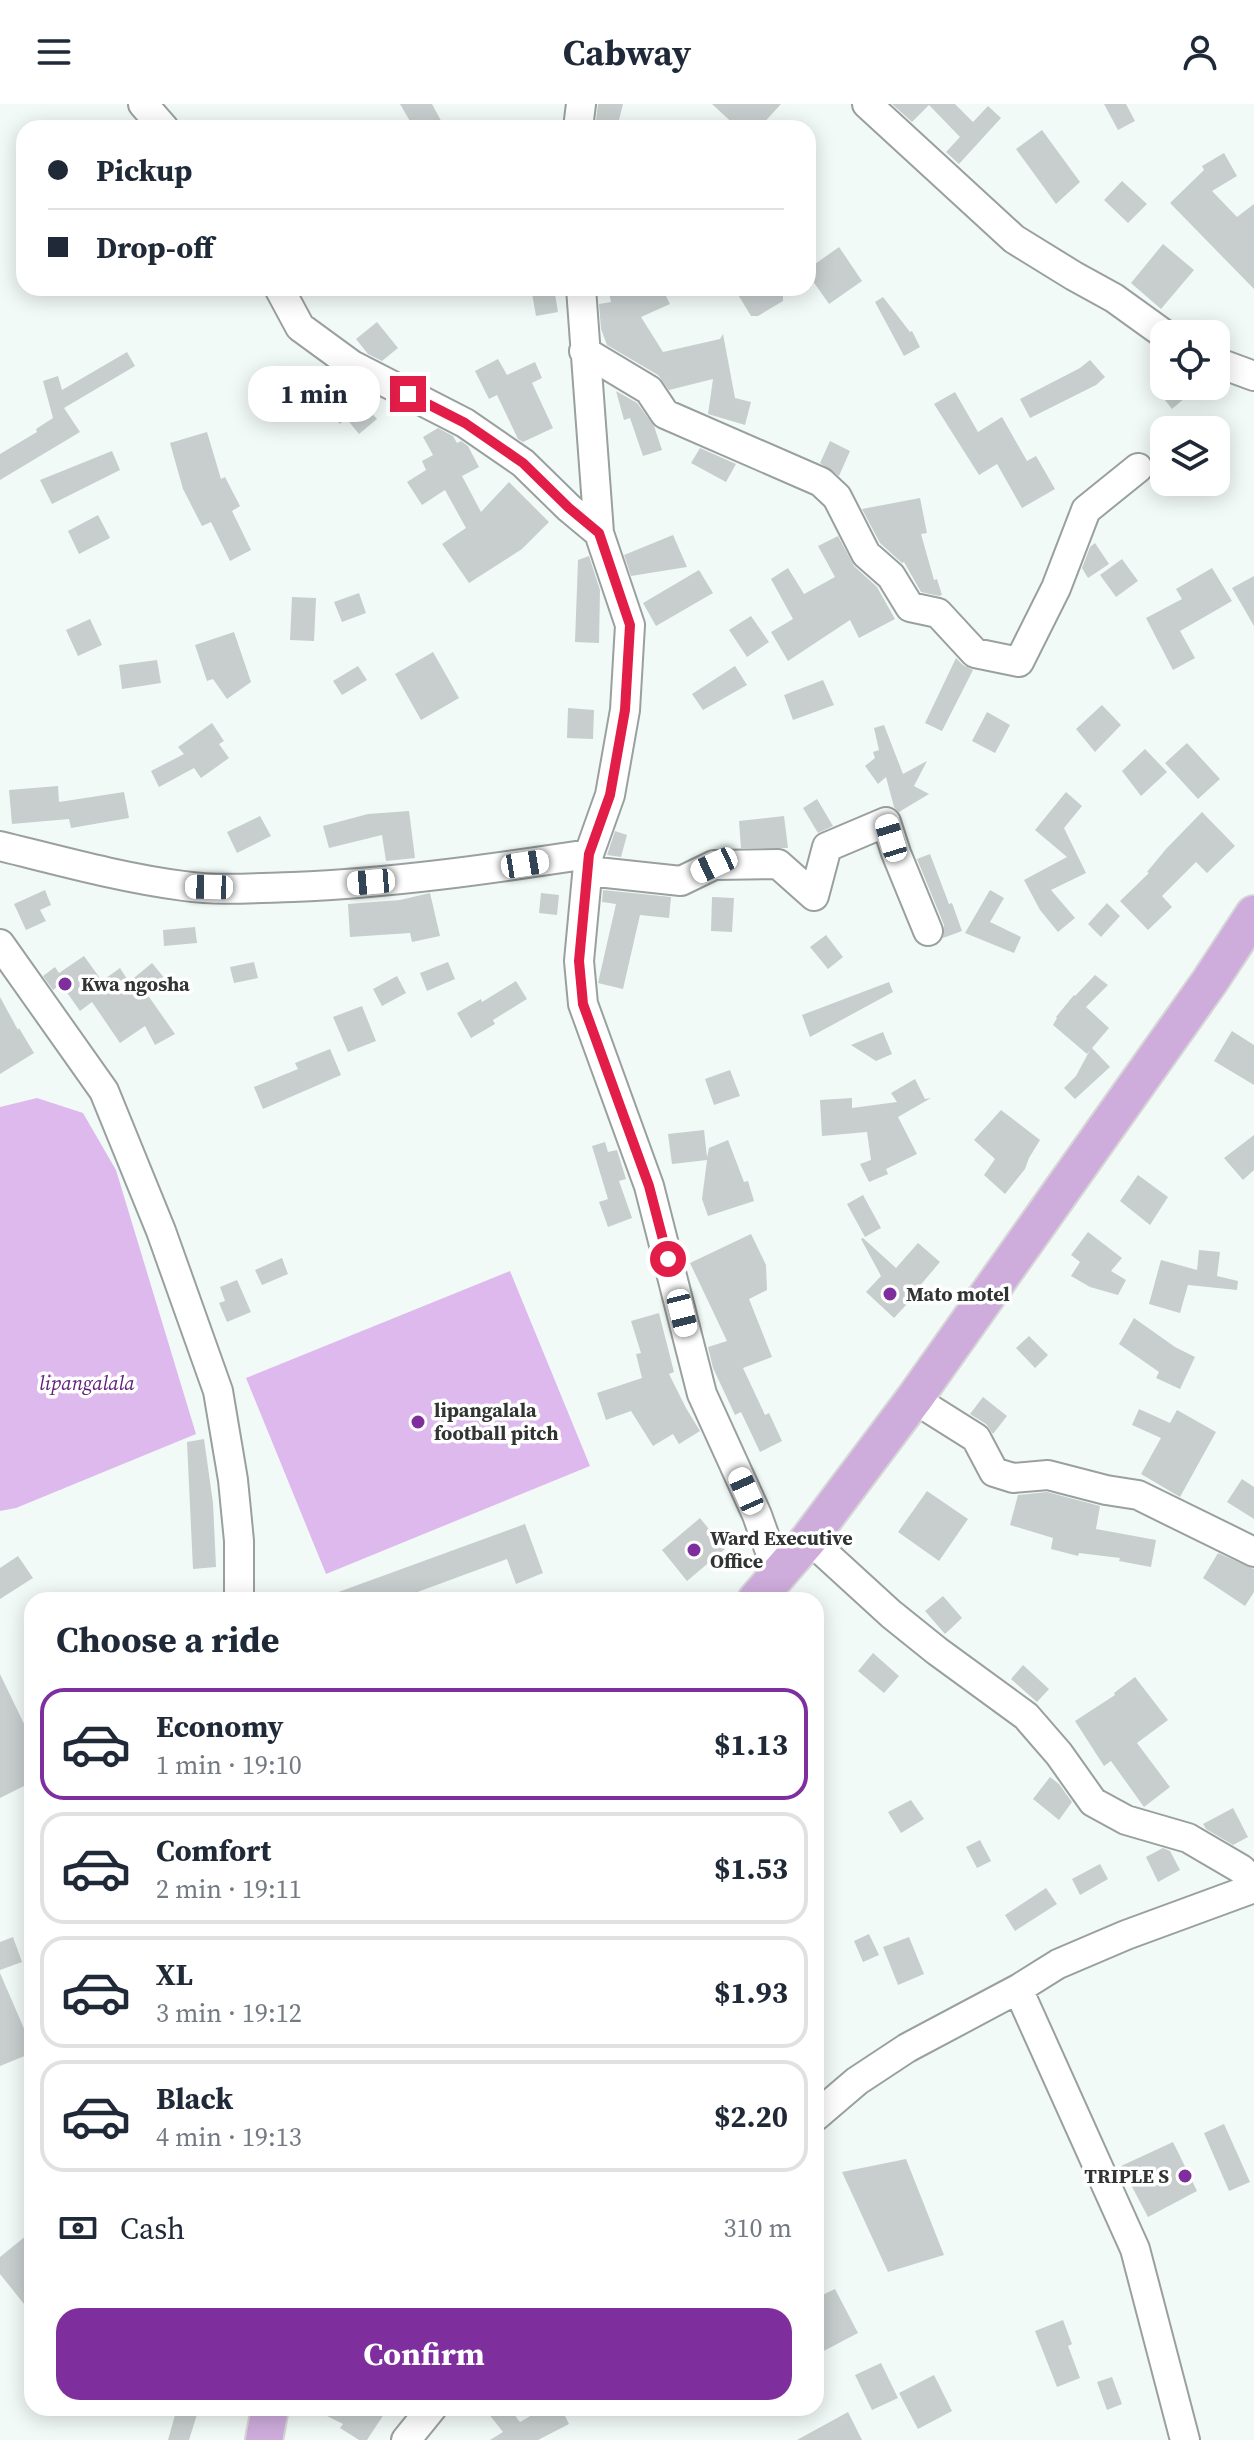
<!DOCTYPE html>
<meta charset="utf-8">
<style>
body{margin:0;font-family:"Source Serif 4",serif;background:#f6f6f7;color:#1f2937;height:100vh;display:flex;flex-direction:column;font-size:30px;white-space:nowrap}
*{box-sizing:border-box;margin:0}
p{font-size:26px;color:#747a83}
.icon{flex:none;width:44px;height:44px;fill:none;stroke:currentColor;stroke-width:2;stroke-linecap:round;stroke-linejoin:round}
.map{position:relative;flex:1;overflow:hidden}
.side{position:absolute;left:24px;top:1488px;width:800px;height:824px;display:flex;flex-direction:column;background:#fff;border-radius:24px;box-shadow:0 4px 20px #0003}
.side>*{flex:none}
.hud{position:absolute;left:16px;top:16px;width:800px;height:176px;border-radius:24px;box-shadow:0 4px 20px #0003;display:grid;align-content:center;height:176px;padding:0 32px;background:#fff}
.fabs{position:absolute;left:1150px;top:216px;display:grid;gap:16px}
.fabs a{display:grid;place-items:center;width:80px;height:80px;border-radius:16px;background:#fff;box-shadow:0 4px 20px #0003;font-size:40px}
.end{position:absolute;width:36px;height:36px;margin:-18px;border:10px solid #e11d48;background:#fff;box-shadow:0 0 0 4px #fff}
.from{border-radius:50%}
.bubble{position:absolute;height:56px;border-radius:24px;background:#fff;box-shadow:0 4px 20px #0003;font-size:26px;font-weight:700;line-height:56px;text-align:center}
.car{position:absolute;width:24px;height:48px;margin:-24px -12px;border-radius:10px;box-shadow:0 0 6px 2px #0007;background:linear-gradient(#fff 24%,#345 0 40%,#fff 0 76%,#345 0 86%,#fff 0)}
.hud b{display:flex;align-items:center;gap:28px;height:76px;font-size:30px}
.hud b+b{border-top:2px solid #e0e1e3}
.hud i{width:20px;height:20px;background:#1f2937}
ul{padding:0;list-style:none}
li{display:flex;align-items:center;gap:24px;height:112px;margin:0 16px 12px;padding:0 16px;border:4px solid #e0e1e3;border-radius:24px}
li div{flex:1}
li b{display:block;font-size:30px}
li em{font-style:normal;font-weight:700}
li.on{border-color:#7f2e9e}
li>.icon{width:72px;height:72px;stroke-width:1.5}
h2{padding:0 32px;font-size:36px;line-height:96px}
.pay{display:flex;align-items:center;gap:20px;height:88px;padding:0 32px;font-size:30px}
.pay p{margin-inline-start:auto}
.button{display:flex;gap:16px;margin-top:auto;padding:16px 32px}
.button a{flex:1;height:92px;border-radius:24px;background:#7f2e9e;color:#fff;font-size:32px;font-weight:700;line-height:92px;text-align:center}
header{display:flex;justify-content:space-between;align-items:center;height:104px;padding:0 32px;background:#fff;font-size:36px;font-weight:700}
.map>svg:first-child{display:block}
.green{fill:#deb9ee}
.building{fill:#c7cecd}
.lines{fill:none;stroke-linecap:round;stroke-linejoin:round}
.minor-casing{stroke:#99a09e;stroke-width:32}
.major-casing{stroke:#d6d6d6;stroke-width:40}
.minor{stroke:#fff;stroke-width:28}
.major{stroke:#ceacdc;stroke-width:36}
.route{stroke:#e11d48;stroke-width:10}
.poi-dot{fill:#7f2e9e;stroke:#fff;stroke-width:3}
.labels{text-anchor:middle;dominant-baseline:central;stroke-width:7;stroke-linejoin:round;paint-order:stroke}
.poi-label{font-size:20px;font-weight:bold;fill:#313433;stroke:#fff;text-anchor:start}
.park-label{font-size:20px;font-style:italic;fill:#63207b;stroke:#fff}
</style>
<header><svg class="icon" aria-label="menu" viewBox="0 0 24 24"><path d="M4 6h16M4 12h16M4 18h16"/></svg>Cabway<svg class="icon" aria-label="person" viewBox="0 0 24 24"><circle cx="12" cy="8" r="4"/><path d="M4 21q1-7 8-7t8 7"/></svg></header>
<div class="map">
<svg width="1254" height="2336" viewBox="0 0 1254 2336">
<rect width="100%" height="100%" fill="#f2faf8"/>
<path class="green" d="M37,994l46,15 33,57 80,264 -180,74 -16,3v-404z
M510,1167l80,195 -264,108 -80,-196z"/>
<path class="building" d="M400,0h32l13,24h-31z
M598,0h25l-6,24h-22z
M712,0h69l-22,24h-21z
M892,0h63l18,18 15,-16 13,12 -42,46 -13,-12 14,-15 -31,-32 -17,17z
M1104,0h22l9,17 -17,9z
M1042,26l38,52 -24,22 -40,-55z
M1224,49l13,23 -25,15 25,26 17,-13v85l-84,-86 34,-33 -2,-4z
M1122,77l25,23 -19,19 -24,-23z
M1163,140l31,26 -33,39 -30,-26z
M839,143l23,34 -33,23 -21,-30v-5z
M531,184h23l4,24 -22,4z
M608,184h54l8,16 -29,13 22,35 57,-13 3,-5 12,64 16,4 -6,23 -37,-11 5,-35 -44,11 -11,-15 -51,-30 -6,-16 -2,-25 12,-2z
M734,184h46l3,6v7l-25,15h-7z
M883,193l27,35 2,-1 8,16 -16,9 -29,-54z
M377,218l21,26 -16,13 -14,-7 -12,-15z
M127,248l8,14 -71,42 16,24 -80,48v-26l37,-22 -1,-3 17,-11 -10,-37 15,-5 4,14z
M498,255l9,16 28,-13 7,16 -10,5 21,45 -30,14 -5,-3 -21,-44 -8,4 -14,-28z
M1090,256l15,17 -9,8 -66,33 -10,-19 60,-31z
M326,263l25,30 3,-3 23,25 -18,15 -13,-16 -6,6 -34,-40z
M1154,282h24l8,11 -14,12z
M616,287l21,12 17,23 8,24 -19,6 -13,-38 -6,2z
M955,288l23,40 24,-15 25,44 9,-5 19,33 -33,19 -25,-44 -18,11 -45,-71z
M438,324l15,8 4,7 4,-2 7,5 11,21 -17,9 19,36 28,-30 40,40 -27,27 -53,34 -27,-39 24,-16 -21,-38 -23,15 -15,-23 19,-12 -4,-9 11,-6 -10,-18z
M207,328l14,47 4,-2 15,29 -8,5 19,39 -21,11 -19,-39 -9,4 -19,-37 -13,-46z
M830,337l20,10 -11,25 -19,-13z
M700,344l36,16 -10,18 -35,-19z
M112,347l8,19 -68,34 -12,-24z
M920,394l7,35 -6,1 13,46 3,-1 5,16 -3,1 -18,-4 -17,-30 -2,1 -22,-20 -18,-34z
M98,411l12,23 -31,16 -11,-23z
M673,431l14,32 -56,9 -7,-21z
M838,432l16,30 23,21 18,32 -36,19 -9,-18 -62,41 -17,-29 22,-13 -22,-40 17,-11 16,26 31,-17 -17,-31z
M1095,439l14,21 -21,14 -6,-10 8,-21z
M589,452l11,34 -1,53 -24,-1 3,-82z
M1122,455l16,22 -22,16 -16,-22z
M1212,464l20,33 -52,30 15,27 -22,12 -27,-52 36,-19 -6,-10z
M699,466l14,23 -57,33 -13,-23z
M1254,472v50l-22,-38z
M359,489l7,20 -24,9 -8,-20z
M292,493l24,1 -2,43 -24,-1z
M751,512l18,26 -22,15 -18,-27z
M90,515l12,26 -24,11 -12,-26z
M234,528l17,50 -24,17 -14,-20 -6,2 -12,-36z
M433,548l26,46 -38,22 -26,-46z
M956,554l7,7 10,5 -31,61 -17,-8z
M157,556l4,23 -39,6 -3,-24z
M358,562l9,14 -25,15 -9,-14z
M735,562l12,19 -44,25 -11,-16z
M823,576l11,25 -41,15 -9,-25z
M1102,601l19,20 -26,27 -19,-23z
M568,604l26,2 -1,29 -26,-1z
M987,608l23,13 -15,28 -23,-12z
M212,619l12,18 -5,3 10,14 -28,20 -7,-10 -35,19 -8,-16 33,-17 -6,-7z
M884,621l19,49 24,-13 -13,25 15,8 -30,18 -5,-5 -8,-30 -8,7 -13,-18 10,-8 -2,-6 6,-2 -5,-22z
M1187,639l33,36 -22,20 -33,-36z
M1145,645l22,23 -26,24 -19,-25z
M58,682l1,16 65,-10 5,26 -58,10 -2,-9 -57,5 -3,-34z
M1066,688l16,14 -18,22 22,45 -35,17 24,28 -17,14 -18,-22 -16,-30 43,-23 -32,-27z
M817,695l16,27 -15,7 -15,-25z
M409,707l6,47 -29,3 -4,-26 -53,13 -6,-22 45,-12z
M1202,708l33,34 -28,27 -11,-11 -34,34 10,11 -24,23 -28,-29 29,-28 -2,-1 19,-23z
M260,712l11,20 -34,17 -10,-21z
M784,712l4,32h-47l-2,-27z
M615,727l12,4 -6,22 -14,-2z
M930,750l19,50 3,-1 10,28 -19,7 1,-13 -27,-66z
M45,786l6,15 -11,5 6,11 -20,9 -12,-26z
M603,786l68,7 -2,21 -29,-3 -17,74 -25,-6 18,-79 -14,-2z
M990,786l14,8 -14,24 31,15 -7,16 -49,-20z
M430,789l10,43 -28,6 -2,-9 -60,4 -2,-33 52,-4z
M541,789l18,2 -2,20 -18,-2z
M712,793l22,1 -2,34 -21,-1z
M1107,799l13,13 -19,21 -13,-13z
M195,823l2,16 -33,3 -1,-16z
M826,831l17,22 -15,12 -18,-22z
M84,852l18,25 18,-13 9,14 23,-19 13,16 -18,15 28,40 -20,11 -10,-19 -25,17 -28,-41 -12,9 -19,-27 -8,6 -10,-14 12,-9 4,6z
M254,858l4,16 -24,5 -4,-16z
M448,858l7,17 -28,12 -7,-18z
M1095,871l13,10 -22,22 23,21 -17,20 18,19 -35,32 -11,-11 12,-12 14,-26 -3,4 -34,-29 4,-7 -1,-1 18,-22 1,1z
M397,872l9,17 -24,13 -9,-17z
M516,877l11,18 -34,21 2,4 -24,14 -14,-25 24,-14 1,3z
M889,878l4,10 -83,45 -8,-22z
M0,893l18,33 1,-2 15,25 -34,21z
M362,902l14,35 -28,11 -15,-35z
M1232,927l22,14v40l-40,-24z
M883,928l9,22 -16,7 -25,-16z
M330,945l11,26 -78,34 -9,-22 44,-18 -3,-6z
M730,966l10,26 -26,9 -9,-26z
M915,975l10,20 6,-1 -33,19 19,37 -31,15 2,5 -19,8 -9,-18 11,-4 -4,-28 -45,4 -2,-36 32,-2v10l45,-6 -6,-9z
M1001,1006l39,30 -11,18 -4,11 -20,25 -21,-19 11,-16 -21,-19z
M704,1026l3,27 2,-9 19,-8 16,42 4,-1 6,20 -46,15 -6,-17 5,-39 -35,4 -4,-30z
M1254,1031v35l-11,10 -19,-22z
M605,1038l3,10 9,-2 9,29 -7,2 13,37 -24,9 -9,-25 9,-3 -16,-53z
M1138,1071l30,22 -18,28 -30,-24z
M863,1091l18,33 -16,9 -18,-33z
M1088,1128l34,26 -11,13 15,9 -8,15 -28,-8 -19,-11 9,-14 -9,-7z
M751,1130l15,31 1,25 -18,9 23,58 -29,11 22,47 4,-2 13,28 -22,11 -19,-40 -6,3 -22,-47 -5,-21 19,-6 -37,-78z
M863,1134l33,30 22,-25 22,19 -22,26 2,2 -26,28 -28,-26 15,-16 -20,-37z
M1199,1146l21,2 -3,24 21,5 -1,9 -49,-5 -8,28 -31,-9 12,-44 36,10z
M282,1154l6,16 -26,11 -7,-15z
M237,1176l14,32 -24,10 -8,-19 6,-2 -5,-14z
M659,1209l15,59 -5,2 17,34 14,23 -21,13 -6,-10 -20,12 -22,-35 -25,9 -9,-27 45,-15 -6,-24 5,-1 -10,-32z
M1134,1214l41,29 20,10 -15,32 -24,-11 3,-6 -40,-28z
M1029,1232l19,19 -13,13 -19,-20z
M983,1293l24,19 -14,18 -7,-10 -16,-10z
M1139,1305l31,14 7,-13 39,22 -36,65 -39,-23 20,-36 -29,-13z
M204,1335l9,64 3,64 -23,2 -6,-127z
M1242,1375l12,8v32l-27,-17z
M927,1387l41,28 -29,42 -41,-29z
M1047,1388l53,14 -4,23 60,11 -5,27 -32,-6 1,-3 -41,-5 -1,3 -27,-7 2,-11 -43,-13 8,-30z
M700,1414l25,31 -38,32 -25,-31z
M525,1420l18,49 -27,11 -9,-25 -111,41h-74v-2z
M1218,1449l36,16v23l-9,14 -42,-28z
M18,1452l15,22 -33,21v-31z
M943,1492l19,22 -17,16 -20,-23z
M873,1549l26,23 -15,17 -26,-22z
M1023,1561l26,24 -12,13 -26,-23z
M0,1570l27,56 -3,2 8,17v33l-32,16z
M1135,1573l33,43 -31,23 33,44 -26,20 -33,-46 -7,5 -29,-45 40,-26 -1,-2z
M1050,1673l9,7 13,18 -13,18 -26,-21z
M911,1696l13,19 -23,14 -13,-21z
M1233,1704l15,29 -15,8 -27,-16 -3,-5z
M980,1736l11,21 -14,7 -11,-21z
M1163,1744l7,3 10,19 -22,12 -12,-25z
M1100,1760l8,15 -28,16 -8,-16z
M1046,1784l11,16 -42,27 -10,-16z
M869,1830l10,21 -16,7 -9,-21z
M13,1833l9,25 -22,8v-28z
M909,1833l15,37 -26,11 -15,-38z
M0,1869l32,74v6l-32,13z
M1224,2020l26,58 -21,9 -25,-58z
M1173,2038l24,49 -49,26 -27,-51z
M906,2055l38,96 -56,17 -46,-100z
M32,2127v83l-32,-40v-17z
M835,2185l23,44 -42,22v-57z
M1063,2216l9,24 -4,2 12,32 -23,9 -22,-56z
M881,2259l17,35 -26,12 -17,-35z
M934,2271l18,36 -34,18 -19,-36z
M1112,2273l10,27 -15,6 -10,-28z
M177,2304h22l-10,32h-21z
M311,2304h77l-21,32h-8l-19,-12 3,-4z
M484,2304h25l11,14 24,-14h17l8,16 -31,16h-48l13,-8z
M848,2308l14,28h-65z"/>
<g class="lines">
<defs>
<path id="minor" d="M143,0l21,24
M867,0l147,135 60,37 40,22 50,36
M578,24l3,-24
M279,184l21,39 52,38 113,58 58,40 46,45 30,25 31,92 -5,85 -15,85 -21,59 -10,107 4,43 66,182 53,208 55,121 21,59
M581,184l18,245
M584,247l65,39 16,24 156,68 16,15 29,57 25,22 19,31 28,6 37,40 44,9 37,-74 30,-78 52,-42
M1216,258l38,14
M0,742c61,15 122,32 184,40 35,5 73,2 109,1 100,-4 197,-18 296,-33
M588,767l93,10 33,-16 64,-1 36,32 13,-49 59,-25 10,31 32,78
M0,840l104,147 57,140 57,160 15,89 6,61v59
M914,1295l62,39 18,34 19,6 35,-3 58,15 32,5 116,57
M809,1435l82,75 46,37 89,65 33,38 34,48 33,18 62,18 53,31 13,13
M1018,1885l117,260 50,191
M816,2012l41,-35 50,-33 111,-59 40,-25 68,-29 128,-47
M406,2336l26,-32"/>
<path id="major" d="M756,1496l53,-61 105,-140 296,-418 44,-67
M264,2336l6,-32"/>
</defs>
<use href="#minor" class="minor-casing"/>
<use href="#major" class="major-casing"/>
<use href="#minor" class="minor"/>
<use href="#major" class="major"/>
</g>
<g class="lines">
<path class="route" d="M408,290l57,29 58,40 46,45 30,25 31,92 -5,85 -15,85 -21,59 -10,107 4,43 66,182 19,73"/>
</g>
<g class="poi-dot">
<circle cx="65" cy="880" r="8"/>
<circle cx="890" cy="1190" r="8"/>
<circle cx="418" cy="1318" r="8"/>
<circle cx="694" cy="1446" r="8"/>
<circle cx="1185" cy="2072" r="8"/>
</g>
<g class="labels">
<g class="poi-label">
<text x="81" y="880">Kwa ngosha</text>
<text x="906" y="1190">Mato motel</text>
<text x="434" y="1306">lipangalala<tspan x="434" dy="23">football pitch</tspan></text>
<text x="710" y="1434">Ward Executive<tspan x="710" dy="23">Office</tspan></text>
<text x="1169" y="2072" text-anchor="end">TRIPLE S</text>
</g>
<g class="park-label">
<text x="87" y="1279">lipangalala</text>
</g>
</g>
</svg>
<div class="fabs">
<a><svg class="icon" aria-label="locate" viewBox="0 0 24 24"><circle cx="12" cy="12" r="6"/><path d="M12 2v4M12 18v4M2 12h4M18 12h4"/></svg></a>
<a><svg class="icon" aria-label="layers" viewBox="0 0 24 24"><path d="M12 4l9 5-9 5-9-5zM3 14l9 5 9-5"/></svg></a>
</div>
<i class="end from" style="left:668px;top:1155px"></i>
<i class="end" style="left:408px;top:290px"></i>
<div class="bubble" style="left:248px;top:262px;width:132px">1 min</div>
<i class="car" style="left:891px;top:734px;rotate:343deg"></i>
<i class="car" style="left:525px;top:760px;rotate:81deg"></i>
<i class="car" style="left:714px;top:761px;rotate:245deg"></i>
<i class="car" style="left:371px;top:778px;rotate:265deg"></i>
<i class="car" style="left:209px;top:783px;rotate:271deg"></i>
<i class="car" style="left:682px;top:1209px;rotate:166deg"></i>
<i class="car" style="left:746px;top:1387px;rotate:336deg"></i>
<div class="hud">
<b><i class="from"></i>Pickup</b>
<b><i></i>Drop-off</b>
</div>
<section class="side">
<h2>Choose a ride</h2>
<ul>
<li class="on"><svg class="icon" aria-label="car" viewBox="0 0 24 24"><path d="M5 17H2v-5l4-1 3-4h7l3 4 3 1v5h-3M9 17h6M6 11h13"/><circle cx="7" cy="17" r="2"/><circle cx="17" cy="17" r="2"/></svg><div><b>Economy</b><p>1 min · 19:10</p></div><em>$1.13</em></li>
<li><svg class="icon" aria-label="car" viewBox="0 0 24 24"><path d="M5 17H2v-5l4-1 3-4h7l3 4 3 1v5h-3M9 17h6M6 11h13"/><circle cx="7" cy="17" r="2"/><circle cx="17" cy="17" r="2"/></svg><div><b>Comfort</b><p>2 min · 19:11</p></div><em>$1.53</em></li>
<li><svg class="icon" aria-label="car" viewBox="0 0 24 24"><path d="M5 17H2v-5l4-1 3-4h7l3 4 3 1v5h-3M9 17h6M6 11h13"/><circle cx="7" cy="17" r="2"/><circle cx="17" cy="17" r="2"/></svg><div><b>XL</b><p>3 min · 19:12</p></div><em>$1.93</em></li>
<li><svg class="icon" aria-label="car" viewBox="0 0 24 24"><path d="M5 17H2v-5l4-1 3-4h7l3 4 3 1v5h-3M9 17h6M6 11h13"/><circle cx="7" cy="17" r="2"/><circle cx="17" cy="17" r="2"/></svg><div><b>Black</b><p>4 min · 19:13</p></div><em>$2.20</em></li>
</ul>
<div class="pay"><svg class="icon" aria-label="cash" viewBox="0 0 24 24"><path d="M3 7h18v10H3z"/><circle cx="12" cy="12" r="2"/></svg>Cash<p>310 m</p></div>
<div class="button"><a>Confirm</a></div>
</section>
</div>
